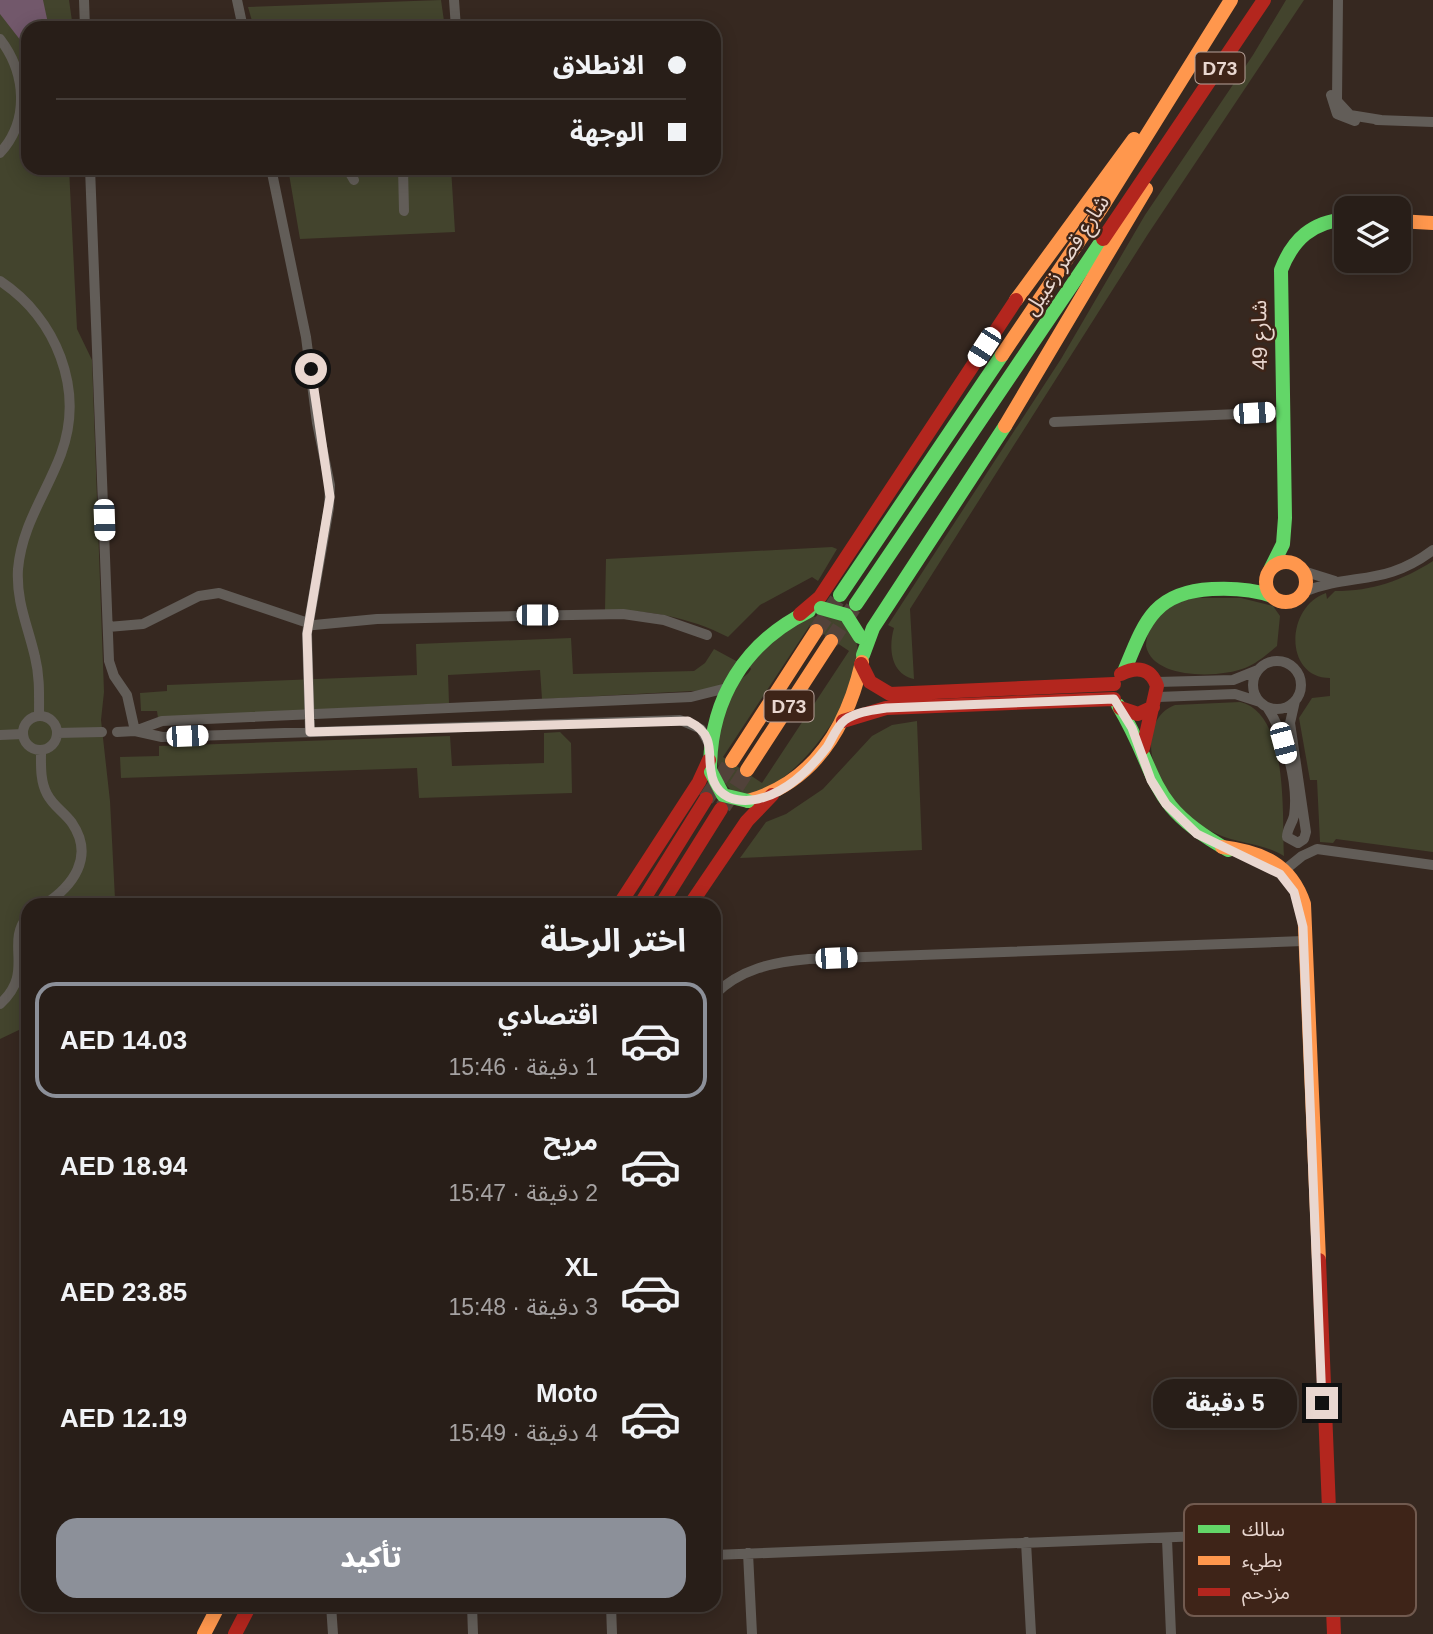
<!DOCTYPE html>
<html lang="ar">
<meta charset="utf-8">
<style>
body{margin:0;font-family:Arial,"Noto Sans Arabic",sans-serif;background:#342b25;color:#f1f3f6;direction:rtl;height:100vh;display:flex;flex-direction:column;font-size:26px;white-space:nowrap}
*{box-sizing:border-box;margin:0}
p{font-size:23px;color:#a5a2a2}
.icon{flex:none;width:38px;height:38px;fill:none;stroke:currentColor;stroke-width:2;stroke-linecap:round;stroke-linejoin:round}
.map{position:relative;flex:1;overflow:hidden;direction:ltr}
.details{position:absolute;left:21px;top:898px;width:700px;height:714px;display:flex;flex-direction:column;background:#281e18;border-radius:21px;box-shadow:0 4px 18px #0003,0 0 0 2px #443c37;direction:rtl}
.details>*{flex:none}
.guide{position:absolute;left:21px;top:21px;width:700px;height:154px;border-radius:21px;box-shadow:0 4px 18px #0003,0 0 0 2px #443c37;direction:rtl;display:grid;align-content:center;height:154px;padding:0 35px;background:#281e18}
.buttons{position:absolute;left:1334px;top:196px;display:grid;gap:14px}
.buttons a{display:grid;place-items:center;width:77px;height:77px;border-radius:14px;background:#281e18;box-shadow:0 4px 18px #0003,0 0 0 2px #443c37;font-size:35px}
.end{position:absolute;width:32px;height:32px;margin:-16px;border:9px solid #e9d7d0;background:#111;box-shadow:0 0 0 4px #111}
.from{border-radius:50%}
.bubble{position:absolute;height:49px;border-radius:21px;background:#281e18;box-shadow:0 4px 18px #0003,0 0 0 2px #443c37;font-size:23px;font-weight:800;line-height:49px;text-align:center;direction:rtl}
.car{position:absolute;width:21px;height:42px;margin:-21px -10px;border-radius:9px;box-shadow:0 0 5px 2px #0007;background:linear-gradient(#fff 24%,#345 0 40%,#fff 0 76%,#345 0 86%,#fff 0)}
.guide b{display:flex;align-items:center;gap:24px;height:66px;font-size:26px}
.guide b+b{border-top:2px solid #443c37}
.guide i{width:18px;height:18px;background:#f1f3f6}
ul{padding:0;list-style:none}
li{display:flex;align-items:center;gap:21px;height:116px;margin:0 14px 10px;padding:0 21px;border:4px solid transparent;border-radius:21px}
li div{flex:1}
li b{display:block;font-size:26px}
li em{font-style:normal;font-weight:800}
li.on{border-color:#8c9099}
li>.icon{width:63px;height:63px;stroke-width:1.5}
h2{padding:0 35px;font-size:32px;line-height:84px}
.action{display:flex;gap:14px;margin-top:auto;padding:14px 35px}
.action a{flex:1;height:80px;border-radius:21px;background:#8c9099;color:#fff;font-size:28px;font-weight:800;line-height:80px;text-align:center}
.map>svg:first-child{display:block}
.green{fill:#43442d;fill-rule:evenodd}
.water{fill:#72586b}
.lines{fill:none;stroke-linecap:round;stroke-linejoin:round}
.primary-tunnel{stroke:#51423a;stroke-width:16;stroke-dasharray:16 8;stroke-linecap:butt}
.street{stroke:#625d58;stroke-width:10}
.fast{stroke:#63d668;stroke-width:14}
.slow{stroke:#ff974d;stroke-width:14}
.jam{stroke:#b3261e;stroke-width:14}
.fast-bridge{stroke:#63d668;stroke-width:14}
.route{stroke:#e9d7d0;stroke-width:9}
.labels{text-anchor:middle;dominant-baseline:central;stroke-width:5;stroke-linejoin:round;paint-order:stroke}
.shield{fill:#3e2418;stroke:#b6a199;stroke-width:2}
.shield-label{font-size:19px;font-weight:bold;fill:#e9d7d0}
.street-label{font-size:21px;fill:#e9d7d0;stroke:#3e2418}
.key{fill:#3e2418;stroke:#715a4f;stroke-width:2}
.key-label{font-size:19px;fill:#e9d7d0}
</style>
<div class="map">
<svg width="1433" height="1634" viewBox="0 0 1433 1634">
<rect width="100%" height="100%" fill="#362820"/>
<path class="green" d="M0,0h69l4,28h-45v140h41l8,161 15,31 12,332 -3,28 9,81 5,98 -8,6h-79v107l-7,17 -21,10z
M441,0l4,28h-191l-6,-21z
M1286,0h18l-156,234 -238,375 4,70c-23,-5 -26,-31 -20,-51l-6,-3 173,-266 84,-144 108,-160z
M288,168h163l4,64 -155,7z
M832,547l5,2 -19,32 -6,-4 -52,28 -32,32c-39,-20 -79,-27 -123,-27l1,-51z
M1433,561v291l-97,-13 -3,4 -13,-1 -3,-62h-7l-11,-62 13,-20 18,-2v-18c-46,0 -45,-71 -4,-85l1,6 8,-8c38,0 66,-10 98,-30z
M1194,598h47l32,8 7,10 -3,30c-8,7 -21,18 -32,22 -25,10 -92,12 -99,-22 1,-26 23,-44 48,-48z
M827,615c102,23 -79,250 -107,157 -9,-26 1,-72 20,-92 4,-4 8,-5 11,-11l-2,-3c17,-23 47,-50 78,-51zM810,625l39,26 -87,132 -39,-26z
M571,638l2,36 121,-3 11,-8 9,-14 24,13 -17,24 -10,4 -169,9 -2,-29 -92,5 1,28 -291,15 -1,-7h-16l-1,-18 27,-2v-6l250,-10 -1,-31z
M1240,702c49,11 42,114 44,154 -21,-13 -45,-12 -67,-22 -33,-14 -67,-54 -66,-91 0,-17 8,-32 24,-38z
M917,721l5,129 -182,8 26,-36 20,-8 37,-25 49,-53 20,-11z
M560,732l11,11 1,50 -153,5 -2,-30 -296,10 -1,-21 39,-1v-10l291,-10 2,30 92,-3v-30z"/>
<path class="water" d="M0,0h43l6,28h-21v22l-28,-36z"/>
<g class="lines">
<path class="primary-tunnel" d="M816,631l21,-31
M831,641l24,-36
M706,799l26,-38
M723,807l24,-37"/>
<path class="street" d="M84,0l1,28
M237,0l6,28
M454,0l2,28
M1338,0l-1,101 13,14 31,5
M0,39c26,34 30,81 0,114
M1331,95l6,19 18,7
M1377,120l56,2
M90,168l19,493 5,15 13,19 8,36
M271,168l35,169 11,86 13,62 -1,23 -22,125 3,99
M347,168l7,12
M403,168l1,43
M436,168l1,2
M0,281c56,37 85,108 61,173 -15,40 -39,71 -43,115 -2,33 10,57 17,88 5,20 4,39 4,59
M1054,422l227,-10
M1303,571l32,10
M1303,592c50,-20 81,-5 130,-42
M108,627l35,-3 56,-28 20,-3 95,32 63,-6 246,-5 41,6 43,15
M1253 685a24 24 0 1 1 48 0a24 24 0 1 1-48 0Z
M1157,682l76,-2 25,-10
M1158,697l77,-3 25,8
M1267,707c18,27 32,76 27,109 -2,8 -7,13 -7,21l11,6 6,-4 2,-7 -16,-109 5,-22
M23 733a17 17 0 1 1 34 0a17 17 0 1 1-34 0Z
M135,731l27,6 518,-17 21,9 8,15
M117,732l18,-1 27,-10 529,-24 36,-9
M57,733l45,-1
M0,735l23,-1
M41,751c0,14 -1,30 6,43 6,12 17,18 25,29 23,34 1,63 -28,82
M1281,873l21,-17 15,-7 116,16
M714,995c26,-26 59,-33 95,-36l494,-18
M0,1004c36,-32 4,-61 28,-88
M1167,1539l4,95
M1026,1542l5,92
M748,1553l4,81
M714,1555l614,-24
M331,1605l2,29
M472,1605l1,29
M611,1605l1,29"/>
<path class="fast" d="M1271,568l12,-24 2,-26 -4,-248c12,-31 31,-48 65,-51
M840,595l162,-240
M856,604l247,-365
M863,655l10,-27 132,-202
M1124,672c20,-49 29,-80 88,-83 20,-1 41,0 60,7
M1118,705c43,72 27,99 110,145
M710,770c0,-71 35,-128 99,-159"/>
<path class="slow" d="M1398,221l35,2
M1016,300l118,-161
M1002,355l100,-148 129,-207
M1005,426l141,-237
M1266 582a20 20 0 1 1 40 0a20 20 0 1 1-40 0Z
M732,761l84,-130
M747,770l84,-129
M748,801c67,-19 99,-74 114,-139
M1222,847c40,5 69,17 82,57l15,356
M204,1634l15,-29"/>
<path class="jam" d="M1103,239l161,-239
M800,614l20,-17 196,-297
M861,664l9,18 20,12 224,-10
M1121,674c16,-8 30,-6 36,12l-14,62
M1120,708l18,6 15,-7
M843,721l43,-13 228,-9
M619,905l80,-123 10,-22
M640,905l66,-106
M661,905l60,-96
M690,905l57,-84 25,-26
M1319,1260l15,374
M235,1634l15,-29"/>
<path class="fast-bridge" d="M821,608l25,7 14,22
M711,772l12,23 25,6"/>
</g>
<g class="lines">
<path class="route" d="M311,369l19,128 -23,137 3,98 378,-11c8,4 16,9 19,18 4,10 2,21 4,32 5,36 43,34 68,20 19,-10 35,-27 48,-44 5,-8 10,-21 18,-27 11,-8 28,-10 41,-12l228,-9 18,29 19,52 15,24 31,30 83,40 14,18 9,35 19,476"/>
</g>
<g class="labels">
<g class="shield">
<rect x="1195.5" y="52.5" width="49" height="31" rx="5"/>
<rect x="764.5" y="690.5" width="49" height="31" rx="5"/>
</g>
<g class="shield-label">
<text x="1220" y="68">D73</text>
<text x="789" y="706">D73</text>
</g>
<g class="street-label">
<text transform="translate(1066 255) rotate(-57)">شارع قصر زعبيل</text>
<text transform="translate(1259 335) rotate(-91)">شارع 49</text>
</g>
</g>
<rect x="1184" y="1504" width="232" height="112" rx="10" class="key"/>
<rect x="1198" y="1525" width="32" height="8" fill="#63d668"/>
<rect x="1198" y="1556" width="32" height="9" fill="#ff974d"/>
<rect x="1198" y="1588" width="32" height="8" fill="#b3261e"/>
<g class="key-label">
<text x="1242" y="1536">سالك</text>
<text x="1242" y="1567">بطيء</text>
<text x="1242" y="1599">مزدحم</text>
</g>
</svg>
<div class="buttons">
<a><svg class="icon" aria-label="layers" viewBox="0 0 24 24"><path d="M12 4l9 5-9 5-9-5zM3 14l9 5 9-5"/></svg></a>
</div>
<i class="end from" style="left:311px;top:369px"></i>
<i class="end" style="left:1322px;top:1403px"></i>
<div class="bubble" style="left:1153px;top:1379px;width:144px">5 دقيقة</div>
<i class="car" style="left:984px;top:347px;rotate:213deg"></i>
<i class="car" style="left:1254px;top:413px;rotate:87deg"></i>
<i class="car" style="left:104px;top:520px;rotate:178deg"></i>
<i class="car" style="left:537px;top:615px;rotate:90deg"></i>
<i class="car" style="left:187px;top:736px;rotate:88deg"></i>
<i class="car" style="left:1283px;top:743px;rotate:165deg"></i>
<i class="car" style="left:836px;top:958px;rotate:88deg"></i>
<div class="guide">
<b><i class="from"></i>الانطلاق</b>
<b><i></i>الوجهة</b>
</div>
<section class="details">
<h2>اختر الرحلة</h2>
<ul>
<li class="on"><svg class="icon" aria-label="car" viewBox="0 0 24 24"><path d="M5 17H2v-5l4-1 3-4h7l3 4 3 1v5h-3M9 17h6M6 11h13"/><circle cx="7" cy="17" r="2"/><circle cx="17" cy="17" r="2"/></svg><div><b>اقتصادي</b><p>1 دقيقة · 15:46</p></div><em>AED 14.03</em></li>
<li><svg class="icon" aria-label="car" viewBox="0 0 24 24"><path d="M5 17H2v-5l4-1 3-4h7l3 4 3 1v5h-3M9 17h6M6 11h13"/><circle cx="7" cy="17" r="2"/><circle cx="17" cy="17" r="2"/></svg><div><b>مريح</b><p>2 دقيقة · 15:47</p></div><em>AED 18.94</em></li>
<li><svg class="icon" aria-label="car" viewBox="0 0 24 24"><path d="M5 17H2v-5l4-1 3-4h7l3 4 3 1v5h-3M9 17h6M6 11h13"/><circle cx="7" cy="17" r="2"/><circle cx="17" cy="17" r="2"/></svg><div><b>XL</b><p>3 دقيقة · 15:48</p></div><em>AED 23.85</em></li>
<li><svg class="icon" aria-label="car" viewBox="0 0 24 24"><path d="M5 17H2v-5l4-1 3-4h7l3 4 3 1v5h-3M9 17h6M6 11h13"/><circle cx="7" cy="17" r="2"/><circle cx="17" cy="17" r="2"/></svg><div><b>Moto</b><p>4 دقيقة · 15:49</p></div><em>AED 12.19</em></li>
</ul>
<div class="action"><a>تأكيد</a></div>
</section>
</div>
